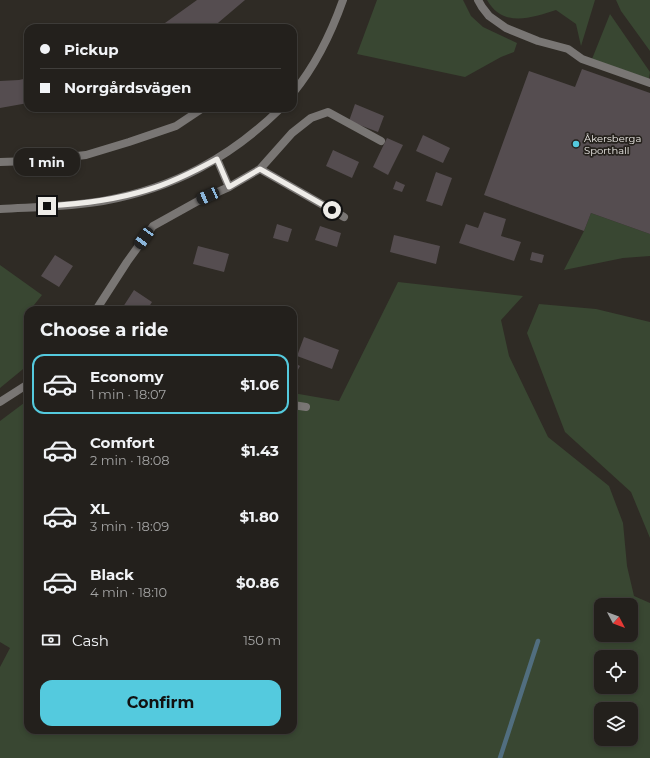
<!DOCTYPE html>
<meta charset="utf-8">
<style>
body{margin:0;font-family:Montserrat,sans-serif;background:#2f2d29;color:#f1f3f6;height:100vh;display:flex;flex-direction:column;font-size:15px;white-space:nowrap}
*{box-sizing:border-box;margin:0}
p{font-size:13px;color:#a3a3a3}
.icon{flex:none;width:22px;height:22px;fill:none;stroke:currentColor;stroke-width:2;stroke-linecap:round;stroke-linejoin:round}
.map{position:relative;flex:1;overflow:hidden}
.panel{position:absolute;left:24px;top:306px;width:273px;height:428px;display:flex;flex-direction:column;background:#23201c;border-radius:12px;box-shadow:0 2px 6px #0003,0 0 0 1px #403e3b}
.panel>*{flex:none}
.hud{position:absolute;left:24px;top:24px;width:273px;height:88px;border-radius:12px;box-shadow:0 2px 6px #0003,0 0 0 1px #403e3b;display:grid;align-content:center;height:88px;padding:0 16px;background:#23201c}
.needle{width:26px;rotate:131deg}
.controls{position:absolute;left:594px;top:598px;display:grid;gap:8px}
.controls a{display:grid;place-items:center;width:44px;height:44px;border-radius:8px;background:#23201c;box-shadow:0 2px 6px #0003,0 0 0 1px #403e3b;font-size:20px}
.end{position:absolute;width:18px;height:18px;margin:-9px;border:5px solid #eeece8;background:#111;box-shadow:0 0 0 2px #111}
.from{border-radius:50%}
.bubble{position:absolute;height:28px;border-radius:12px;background:#23201c;box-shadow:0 2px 6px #0003,0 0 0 1px #403e3b;font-size:13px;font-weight:700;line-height:28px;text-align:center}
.car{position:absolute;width:12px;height:24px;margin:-12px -6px;border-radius:5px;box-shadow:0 0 3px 1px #0007;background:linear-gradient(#222 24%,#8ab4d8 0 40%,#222 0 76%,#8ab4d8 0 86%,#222 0)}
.hud b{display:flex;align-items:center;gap:14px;height:38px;font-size:15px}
.hud b+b{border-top:1px solid #403e3b}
.hud i{width:10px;height:10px;background:#f1f3f6}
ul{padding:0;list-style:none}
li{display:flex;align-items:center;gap:12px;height:60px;margin:0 8px 6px;padding:0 8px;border:2px solid transparent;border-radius:12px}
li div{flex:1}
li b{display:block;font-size:15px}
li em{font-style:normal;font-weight:700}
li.on{border-color:#54cade}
li>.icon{width:36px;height:36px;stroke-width:1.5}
h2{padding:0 16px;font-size:18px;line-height:48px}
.pay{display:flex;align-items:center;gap:10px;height:44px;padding:0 16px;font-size:15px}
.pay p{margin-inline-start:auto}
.primary-button{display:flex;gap:8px;margin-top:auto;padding:8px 16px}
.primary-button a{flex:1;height:46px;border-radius:12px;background:#54cade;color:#111;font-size:16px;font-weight:700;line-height:46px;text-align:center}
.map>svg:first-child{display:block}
.green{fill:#394732;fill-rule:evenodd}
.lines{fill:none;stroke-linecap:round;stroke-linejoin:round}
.stream{stroke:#516e7f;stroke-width:4.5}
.building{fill:#554d50}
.service{stroke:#797674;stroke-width:8}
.minor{stroke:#797674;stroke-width:8}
.route{stroke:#eeece8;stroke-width:5}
.poi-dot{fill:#54cade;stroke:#25211c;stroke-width:1.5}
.labels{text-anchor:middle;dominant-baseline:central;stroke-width:3.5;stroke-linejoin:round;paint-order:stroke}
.poi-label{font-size:10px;fill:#eeece8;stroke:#25211c;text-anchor:start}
</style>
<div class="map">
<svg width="650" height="758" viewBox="0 0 650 758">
<rect width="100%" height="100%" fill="#2f2b25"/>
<path class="green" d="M377,0h86l8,16 12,11 34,16 -3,9 -13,5 -36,20 -108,-23z
M487,0h108l-14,46 -5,-22 -20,-14c-25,8 -53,18 -69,-10z
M616,0h34v51l-29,-40z
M610,14l40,58 -1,7 -57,-20z
M591,213l59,21v22l-27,2 -59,12 20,-39z
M0,265l42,30 -12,15h-2v55l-28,23z
M398,282l125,14 -22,24 8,36 39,81 61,49 14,37 4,43 7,30 16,7v155h-650v-91l10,-19 -10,-6v-221l28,-21v330h265v-337l46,8zM601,605h30v30h-30zM601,657h30v30h-30zM601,709h30v30h-30z
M539,304l57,5 54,13v216l-19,-46 -66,-60 -38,-99z"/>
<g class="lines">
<path class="stream" d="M500,758l38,-117"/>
</g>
<path class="building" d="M197,0h48l-33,28h-54z
M582,69l68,24v141l-59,-21 -7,18 -100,-36 45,-124 46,16z
M28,78v25l-28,5v-27l19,-1z
M355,104l29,12 -6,16 -29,-11z
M423,135l27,13 -7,15 -27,-12z
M387,138l16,7 -15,30 -15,-8z
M333,150l26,12 -7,16 -26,-12z
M436,172l16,6 -10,28 -16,-5z
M396,181l9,4 -3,7 -9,-3z
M484,212l22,7 -5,17 20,6 -7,19 -55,-18 7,-19 12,4z
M277,224l15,5 -4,13 -15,-4z
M320,226l21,7 -4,14 -22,-7z
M394,235l46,11 -4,18 -46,-12z
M198,246l31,8 -5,18 -31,-8z
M532,252l12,3 -2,8 -12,-3z
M55,255l18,11 -14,21 -18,-11z
M134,290l18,12 -5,8h-26z
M304,337l35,13 -7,19 -35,-13z
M293,362l7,4 -7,13z"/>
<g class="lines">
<path class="service" d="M478,0l4,7 7,9 17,12 32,13 30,8 14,10 68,24
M0,162l32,-1 54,-6 43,-13 47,-16 27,-18
M260,169l32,-36 19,-15 17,-6 53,29
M229,187l31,-18 84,48"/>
<path class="minor" d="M293,93c23,-28 38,-59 50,-93
M0,209c34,-2 69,-2 103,-8 71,-13 127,-43 178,-93
M96,310l31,-48 26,-36 45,-25 31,-14 -12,-28
M0,402l28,-18
M293,405l13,2"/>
</g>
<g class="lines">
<path class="route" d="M47,206c34,-2 68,-6 100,-16 25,-7 48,-19 70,-31l12,28 31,-18 72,41"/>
</g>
<circle class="poi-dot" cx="576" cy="144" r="4"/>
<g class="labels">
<g class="poi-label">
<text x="584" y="138">Åkersberga<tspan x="584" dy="12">Sporthall</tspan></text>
</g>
</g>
</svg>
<div class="controls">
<a><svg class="needle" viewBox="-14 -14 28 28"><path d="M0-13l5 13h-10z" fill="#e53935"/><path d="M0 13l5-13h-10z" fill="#a3a3a3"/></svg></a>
<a><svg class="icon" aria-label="locate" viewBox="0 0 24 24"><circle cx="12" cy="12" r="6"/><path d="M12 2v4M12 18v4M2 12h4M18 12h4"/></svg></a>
<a><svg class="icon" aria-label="layers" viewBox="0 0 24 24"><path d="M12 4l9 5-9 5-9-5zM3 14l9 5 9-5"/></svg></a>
</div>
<i class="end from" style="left:332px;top:210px"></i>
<i class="end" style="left:47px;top:206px"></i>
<div class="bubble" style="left:14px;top:148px;width:66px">1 min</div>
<i class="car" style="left:208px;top:196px;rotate:246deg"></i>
<i class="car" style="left:144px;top:238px;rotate:216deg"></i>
<div class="hud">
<b><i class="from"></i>Pickup</b>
<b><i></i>Norrgårdsvägen</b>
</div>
<section class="panel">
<h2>Choose a ride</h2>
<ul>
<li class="on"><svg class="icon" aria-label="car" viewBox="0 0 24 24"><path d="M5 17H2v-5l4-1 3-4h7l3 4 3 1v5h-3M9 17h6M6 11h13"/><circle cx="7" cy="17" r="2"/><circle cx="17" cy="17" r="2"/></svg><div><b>Economy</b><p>1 min · 18:07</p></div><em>$1.06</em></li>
<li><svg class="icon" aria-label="car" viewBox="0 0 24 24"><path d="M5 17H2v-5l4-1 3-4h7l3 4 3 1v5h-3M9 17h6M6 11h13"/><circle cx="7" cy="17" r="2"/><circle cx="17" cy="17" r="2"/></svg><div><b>Comfort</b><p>2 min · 18:08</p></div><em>$1.43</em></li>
<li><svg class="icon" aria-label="car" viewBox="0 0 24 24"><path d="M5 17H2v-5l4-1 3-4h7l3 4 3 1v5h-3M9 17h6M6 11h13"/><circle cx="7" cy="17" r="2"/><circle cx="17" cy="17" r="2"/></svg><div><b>XL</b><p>3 min · 18:09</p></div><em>$1.80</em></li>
<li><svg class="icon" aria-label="car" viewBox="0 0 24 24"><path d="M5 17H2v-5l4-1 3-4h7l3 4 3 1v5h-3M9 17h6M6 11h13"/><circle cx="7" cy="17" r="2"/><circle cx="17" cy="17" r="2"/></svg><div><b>Black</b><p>4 min · 18:10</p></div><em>$0.86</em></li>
</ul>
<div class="pay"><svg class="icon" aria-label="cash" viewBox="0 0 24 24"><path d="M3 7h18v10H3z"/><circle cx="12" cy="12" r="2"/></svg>Cash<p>150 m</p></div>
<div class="primary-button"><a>Confirm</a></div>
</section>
</div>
